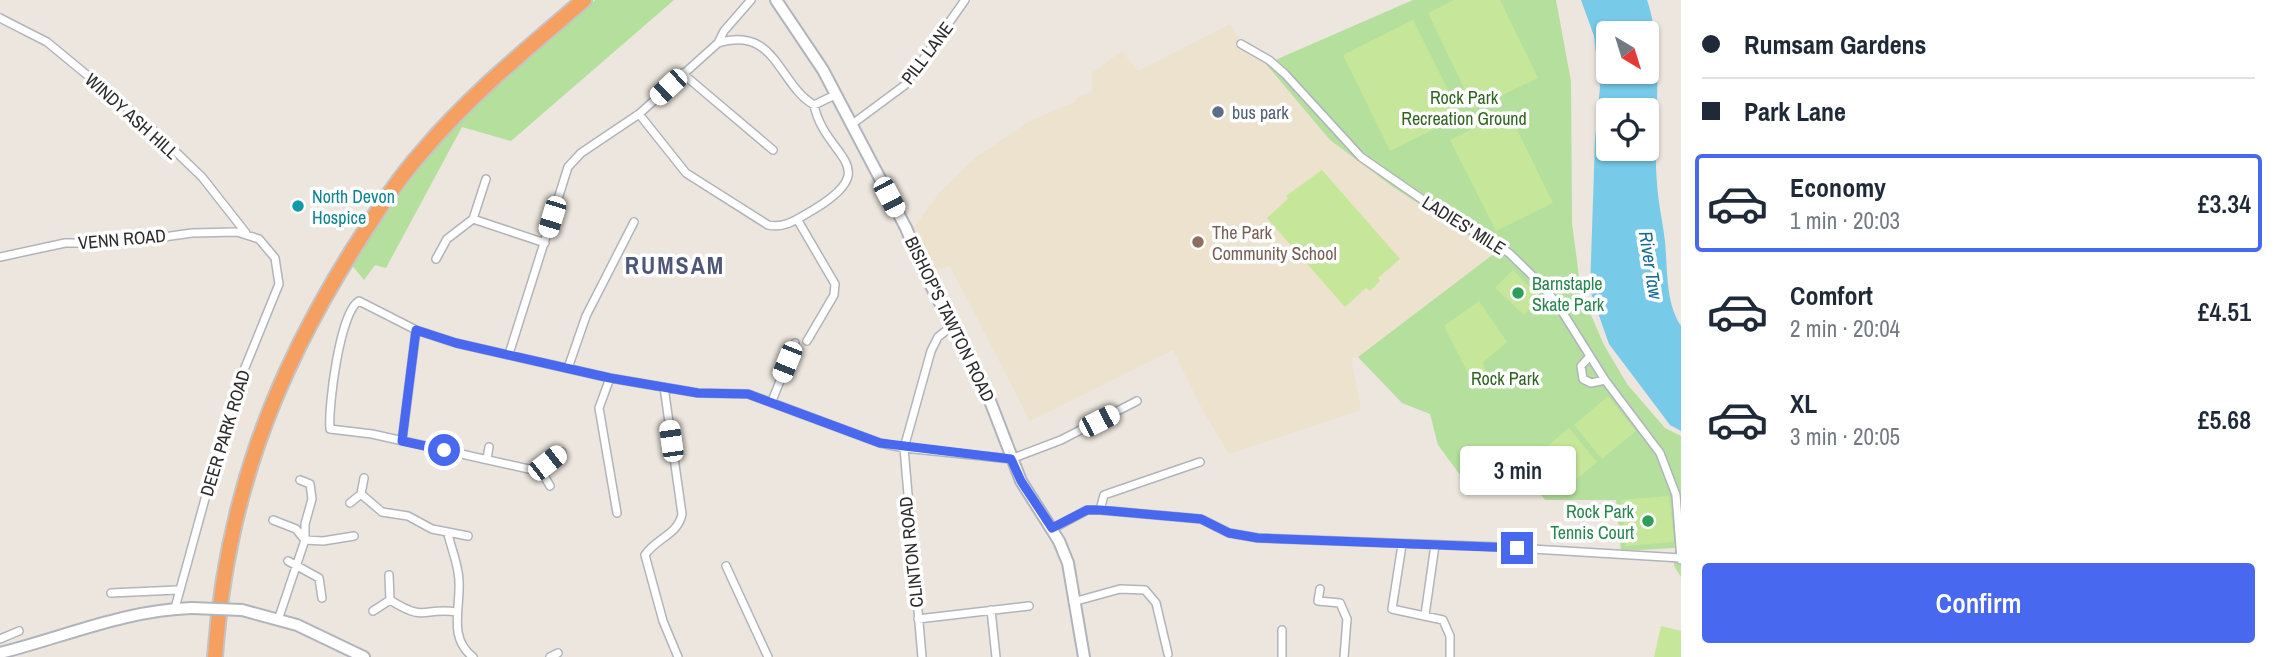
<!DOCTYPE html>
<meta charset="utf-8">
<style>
body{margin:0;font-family:"Archivo Narrow",sans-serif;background:#f2f2f3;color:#1f2937;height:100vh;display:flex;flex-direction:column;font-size:26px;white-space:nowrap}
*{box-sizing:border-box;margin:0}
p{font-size:23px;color:#747a83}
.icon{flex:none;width:38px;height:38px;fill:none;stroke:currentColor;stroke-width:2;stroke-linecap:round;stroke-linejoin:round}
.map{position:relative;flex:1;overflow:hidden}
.side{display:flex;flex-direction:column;background:#fff;width:595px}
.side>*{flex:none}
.top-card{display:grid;align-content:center;height:154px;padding:0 21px;background:#fff}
.needle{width:46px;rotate:142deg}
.buttons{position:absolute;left:1596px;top:21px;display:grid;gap:14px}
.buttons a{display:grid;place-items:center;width:63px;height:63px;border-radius:7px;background:#fff;box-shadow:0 2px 5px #0004;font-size:35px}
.end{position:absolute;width:32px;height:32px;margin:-16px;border:9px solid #4768ef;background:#fff;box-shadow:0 0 0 4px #fff}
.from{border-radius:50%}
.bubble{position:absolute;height:49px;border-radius:7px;background:#fff;box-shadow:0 2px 5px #0004;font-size:23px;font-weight:600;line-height:49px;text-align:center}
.car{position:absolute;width:21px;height:42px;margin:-21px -10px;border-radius:9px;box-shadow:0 0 5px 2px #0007;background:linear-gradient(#fff 24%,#345 0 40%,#fff 0 76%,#345 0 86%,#fff 0)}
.top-card b{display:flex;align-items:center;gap:24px;height:66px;font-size:26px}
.top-card b+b{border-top:2px solid #e0e1e3}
.top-card i{width:18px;height:18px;background:#1f2937}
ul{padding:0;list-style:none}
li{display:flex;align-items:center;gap:21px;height:98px;margin:0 14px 10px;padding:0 7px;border:4px solid transparent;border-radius:7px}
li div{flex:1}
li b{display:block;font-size:26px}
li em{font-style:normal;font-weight:600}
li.selected{border-color:#4768ef}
li>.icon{width:63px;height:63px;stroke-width:1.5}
.cta{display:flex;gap:14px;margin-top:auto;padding:14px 21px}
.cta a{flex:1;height:80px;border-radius:7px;background:#4768ef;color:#fff;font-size:28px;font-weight:600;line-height:80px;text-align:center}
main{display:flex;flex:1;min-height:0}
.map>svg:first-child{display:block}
.education{fill:#ece2ce}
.green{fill:#b4df9d}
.pitch{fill:#c6e69a}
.water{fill:#77cbe8;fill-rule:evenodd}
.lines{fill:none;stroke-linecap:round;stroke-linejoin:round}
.street-casing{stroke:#b1b4bd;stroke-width:10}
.secondary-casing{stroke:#b1b4bd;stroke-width:14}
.highway-casing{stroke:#c4c4c4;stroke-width:18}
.street{stroke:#fff;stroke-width:7}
.secondary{stroke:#fff;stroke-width:10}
.highway{stroke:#f59f60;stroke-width:14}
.secondary-bridge-casing{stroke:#b1b4bd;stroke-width:14;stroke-linecap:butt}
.secondary-bridge{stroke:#fff;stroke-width:10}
.route{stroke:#4768ef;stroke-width:9}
.service-dot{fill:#5c6f8a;stroke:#fff;stroke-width:2.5}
.culture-dot{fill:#0f9aa8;stroke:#fff;stroke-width:2.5}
.education-dot{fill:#8d6e63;stroke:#fff;stroke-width:2.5}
.leisure-dot{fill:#2e9e5b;stroke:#fff;stroke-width:2.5}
.labels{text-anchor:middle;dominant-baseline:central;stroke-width:7;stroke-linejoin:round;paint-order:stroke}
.street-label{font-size:18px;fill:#2b2b2b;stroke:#fff}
.park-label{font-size:18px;fill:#2e641f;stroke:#fff}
.service-label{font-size:18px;fill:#4e5e75;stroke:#fff;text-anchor:start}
.culture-label{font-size:18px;fill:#0d838f;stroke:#fff;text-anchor:start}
.education-label{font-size:18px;fill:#785e54;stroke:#fff;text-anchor:start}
.leisure-label{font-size:18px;fill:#27864d;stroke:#fff;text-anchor:start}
.water-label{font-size:19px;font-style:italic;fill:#156a94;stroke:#fff}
.district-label{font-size:24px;font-weight:bold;letter-spacing:2px;fill:#4e5679;stroke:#fff}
</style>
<main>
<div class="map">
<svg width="1681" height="657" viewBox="0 0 1681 657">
<rect width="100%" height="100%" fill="#ece6de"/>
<path class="education" d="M1230,24l21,32 15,8 64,76 63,47 102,66 -137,104 -7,1 10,52 -132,44 -27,-45 -29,-59 -143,71 -80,-155 -15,5 -24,-40 29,-39 35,-34 53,-36 47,-20 1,-4 16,-7v-18l30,-22 16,20z"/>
<path class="green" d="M595,0h79l-163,141 -49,-14 -76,141 -11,-3 -11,15 -13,-16 76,-108 44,-47z
M1413,0h143l15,81 1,142 9,69 23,53 23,39 38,44 16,8v141l-7,-11 1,-18 -54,3 -5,-51h-71l-31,-40 -40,34 -36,-49 -8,-31 -28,-11 -44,-46 137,-104 -102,-66 -63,-47 -64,-76z"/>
<path class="pitch" d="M1454,0h46l38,78 -64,31 -46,-96z
M1413,20l48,96 -71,35 -47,-96z
M1508,111l45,92 -57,28 -46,-91z
M1322,170l78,89 -22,19 2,3 -10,10 -4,-3 -21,19 -78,-89 21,-19 -2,-3z
M1513,270l27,28 -16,17 -29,-27z
M1479,301l28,41 -24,20 4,16 -13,7 -30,-59z
M1608,396l28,35 -34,28 -28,-34z
M1569,428l28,34 -31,26 -28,-34z
M1669,496l5,46 -48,4 -5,-46z
M1661,626l20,5v26h-27z"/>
<path class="water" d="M1581,0h66c19,55 5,126 10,183 1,20 6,39 8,59 3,29 0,59 16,84v105l-11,-6 -61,-81 -19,-54 5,-150 5,-53 -6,-51zM1608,33h39v39h-39zM1608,110h39v39h-39z"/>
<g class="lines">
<defs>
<path id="street" d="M0,18l47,24 102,84 53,51 44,56
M718,43c58,-18 60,41 96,62l21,-10
M1241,44l28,16 16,14 76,83 62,43 86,53 30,29 19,23 47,75 55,73 16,42 5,65
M682,73l91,77
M639,114l47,59 82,52c17,4 31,-7 45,-15 73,-44 12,-52 1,-105
M851,125l54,-40 60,-85
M486,179l-13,40 72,24
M797,219l38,65 -1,11 -27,46
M0,257l65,-14h56l71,-10 45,-1 22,7 16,19 4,26 -46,113 -58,211
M436,259l11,-20 26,-20
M509,354l59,-187 13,-14 58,-39 79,-71 6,-12 27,-31
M1590,356l-9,10 2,13 8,4 14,-3
M568,368l18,-52 48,-94
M610,378l-11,30 18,105
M664,387l18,127c-4,21 -26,24 -37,41l18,66 15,36
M772,401l23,-58
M402,441l14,-111
M562,452l-20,20 -170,-38 -42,-5c-2,-23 10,-118 29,-128l57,29 40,13 154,35 88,15 50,1 132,49 24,5 107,11 50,-19 76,-39
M487,459l2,-12
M542,472l8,14
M364,478l-3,16 21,18 26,4 24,13 36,7
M350,503l11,-9
M1100,510l4,-15 96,-33
M273,520l23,9 9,11 18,1 31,-5
M1052,529l35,-19h13l101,9 28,14 29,5 242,9 181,11
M448,534c3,13 8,25 10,38 6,29 -13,64 15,85
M1402,545l-10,64 51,11 7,16v21
M288,561l31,17 3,20
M726,566l42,91
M389,575l1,25c37,23 31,7 67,12
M1320,589l-2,12 22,2 7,16 -3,38
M111,593l66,-3
M1073,602l47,-13 25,1 11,13 12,51
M991,610l5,47
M373,611l17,-11
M1425,615l10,-70
M918,619l111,-13
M278,620l27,-80v-16l7,-25 -2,-15 -10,-4
M1282,630v27
M0,639l19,-8
M550,657l8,-4
M922,657l-18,-209 27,-97 7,-14 14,-11"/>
<path id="secondary" d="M776,0l47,70 83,158 20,48 61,117 34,88 38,60 9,22 16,94
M242,610l55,15 67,32
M0,653c64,-16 125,-43 192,-45"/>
<path id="highway" d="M215,657c11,-154 56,-276 137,-406 22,-34 43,-69 70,-99 48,-57 106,-104 162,-152"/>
</defs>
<use href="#street" class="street-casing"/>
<use href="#secondary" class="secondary-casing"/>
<use href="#highway" class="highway-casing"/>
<use href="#street" class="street"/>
<use href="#secondary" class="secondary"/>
<use href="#highway" class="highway"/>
<defs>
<path id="secondary-bridge" d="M192,608l50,2"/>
</defs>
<use href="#secondary-bridge" class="secondary-bridge-casing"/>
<use href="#secondary-bridge" class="secondary-bridge"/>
</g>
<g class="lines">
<path class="route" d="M444,450l-42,-9 14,-111 40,13 154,35 88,15 50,1 132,49 131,16 10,22 31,47 35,-18h13l101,9 28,14 29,5 259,10"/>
</g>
<circle class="service-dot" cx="1218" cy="112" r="7"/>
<circle class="culture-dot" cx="298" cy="206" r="7"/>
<circle class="education-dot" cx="1198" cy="242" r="7"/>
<g class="leisure-dot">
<circle cx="1518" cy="293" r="7"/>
<circle cx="1648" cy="521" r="7"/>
</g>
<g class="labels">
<g class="street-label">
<text transform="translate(927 53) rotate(-53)">PILL LANE</text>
<text transform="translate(132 116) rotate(42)">WINDY ASH HILL</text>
<text transform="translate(1464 225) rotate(32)">LADIES' MILE</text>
<text transform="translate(122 239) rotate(-5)">VENN ROAD</text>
<text transform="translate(950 319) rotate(64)">BISHOP'S TAWTON ROAD</text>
<text transform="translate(225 433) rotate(-73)">DEER PARK ROAD</text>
<text transform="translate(911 552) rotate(-96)">CLINTON ROAD</text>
</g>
<g class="park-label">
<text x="1464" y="97">Rock Park<tspan x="1464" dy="21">Recreation Ground</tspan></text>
<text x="1505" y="378">Rock Park</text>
</g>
<g class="service-label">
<text x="1232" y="112">bus park</text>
</g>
<g class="culture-label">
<text x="312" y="196">North Devon<tspan x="312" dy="21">Hospice</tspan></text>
</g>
<g class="education-label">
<text x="1212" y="232">The Park<tspan x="1212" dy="21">Community School</tspan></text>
</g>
<g class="leisure-label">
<text x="1532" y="283">Barnstaple<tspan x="1532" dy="21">Skate Park</tspan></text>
<text x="1634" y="511" text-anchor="end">Rock Park<tspan x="1634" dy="21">Tennis Court</tspan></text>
</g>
<g class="water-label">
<text transform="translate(1651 265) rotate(81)">River Taw</text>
</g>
<g class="district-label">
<text x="675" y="265">RUMSAM</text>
</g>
</g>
</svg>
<div class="buttons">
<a><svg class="needle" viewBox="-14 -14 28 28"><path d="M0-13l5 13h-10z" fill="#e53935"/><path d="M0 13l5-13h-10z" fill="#747a83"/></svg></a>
<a><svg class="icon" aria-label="locate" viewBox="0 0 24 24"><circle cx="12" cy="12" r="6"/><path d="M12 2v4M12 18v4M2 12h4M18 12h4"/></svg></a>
</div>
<i class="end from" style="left:444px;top:450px"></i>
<i class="end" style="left:1517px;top:548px"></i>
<div class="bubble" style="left:1460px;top:446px;width:116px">3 min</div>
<i class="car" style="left:668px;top:87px;rotate:227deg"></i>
<i class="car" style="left:889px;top:197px;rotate:152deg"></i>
<i class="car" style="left:552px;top:217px;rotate:197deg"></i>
<i class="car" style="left:787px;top:362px;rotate:202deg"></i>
<i class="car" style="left:1099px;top:421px;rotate:63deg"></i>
<i class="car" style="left:671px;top:441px;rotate:352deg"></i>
<i class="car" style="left:547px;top:463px;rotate:52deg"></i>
</div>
<section class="side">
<div class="top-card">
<b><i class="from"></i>Rumsam Gardens</b>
<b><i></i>Park Lane</b>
</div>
<ul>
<li class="selected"><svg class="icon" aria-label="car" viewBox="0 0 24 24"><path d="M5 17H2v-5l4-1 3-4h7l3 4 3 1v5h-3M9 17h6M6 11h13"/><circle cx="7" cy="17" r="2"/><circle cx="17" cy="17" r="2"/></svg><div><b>Economy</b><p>1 min · 20:03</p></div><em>£3.34</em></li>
<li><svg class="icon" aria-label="car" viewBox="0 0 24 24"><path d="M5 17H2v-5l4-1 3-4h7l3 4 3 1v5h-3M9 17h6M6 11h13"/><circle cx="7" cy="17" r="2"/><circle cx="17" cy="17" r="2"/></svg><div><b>Comfort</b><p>2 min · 20:04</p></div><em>£4.51</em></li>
<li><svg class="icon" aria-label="car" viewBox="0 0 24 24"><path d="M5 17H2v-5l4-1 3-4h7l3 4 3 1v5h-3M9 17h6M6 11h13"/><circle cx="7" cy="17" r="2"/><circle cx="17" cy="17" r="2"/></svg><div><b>XL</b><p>3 min · 20:05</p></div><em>£5.68</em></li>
</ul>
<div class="cta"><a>Confirm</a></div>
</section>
</main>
